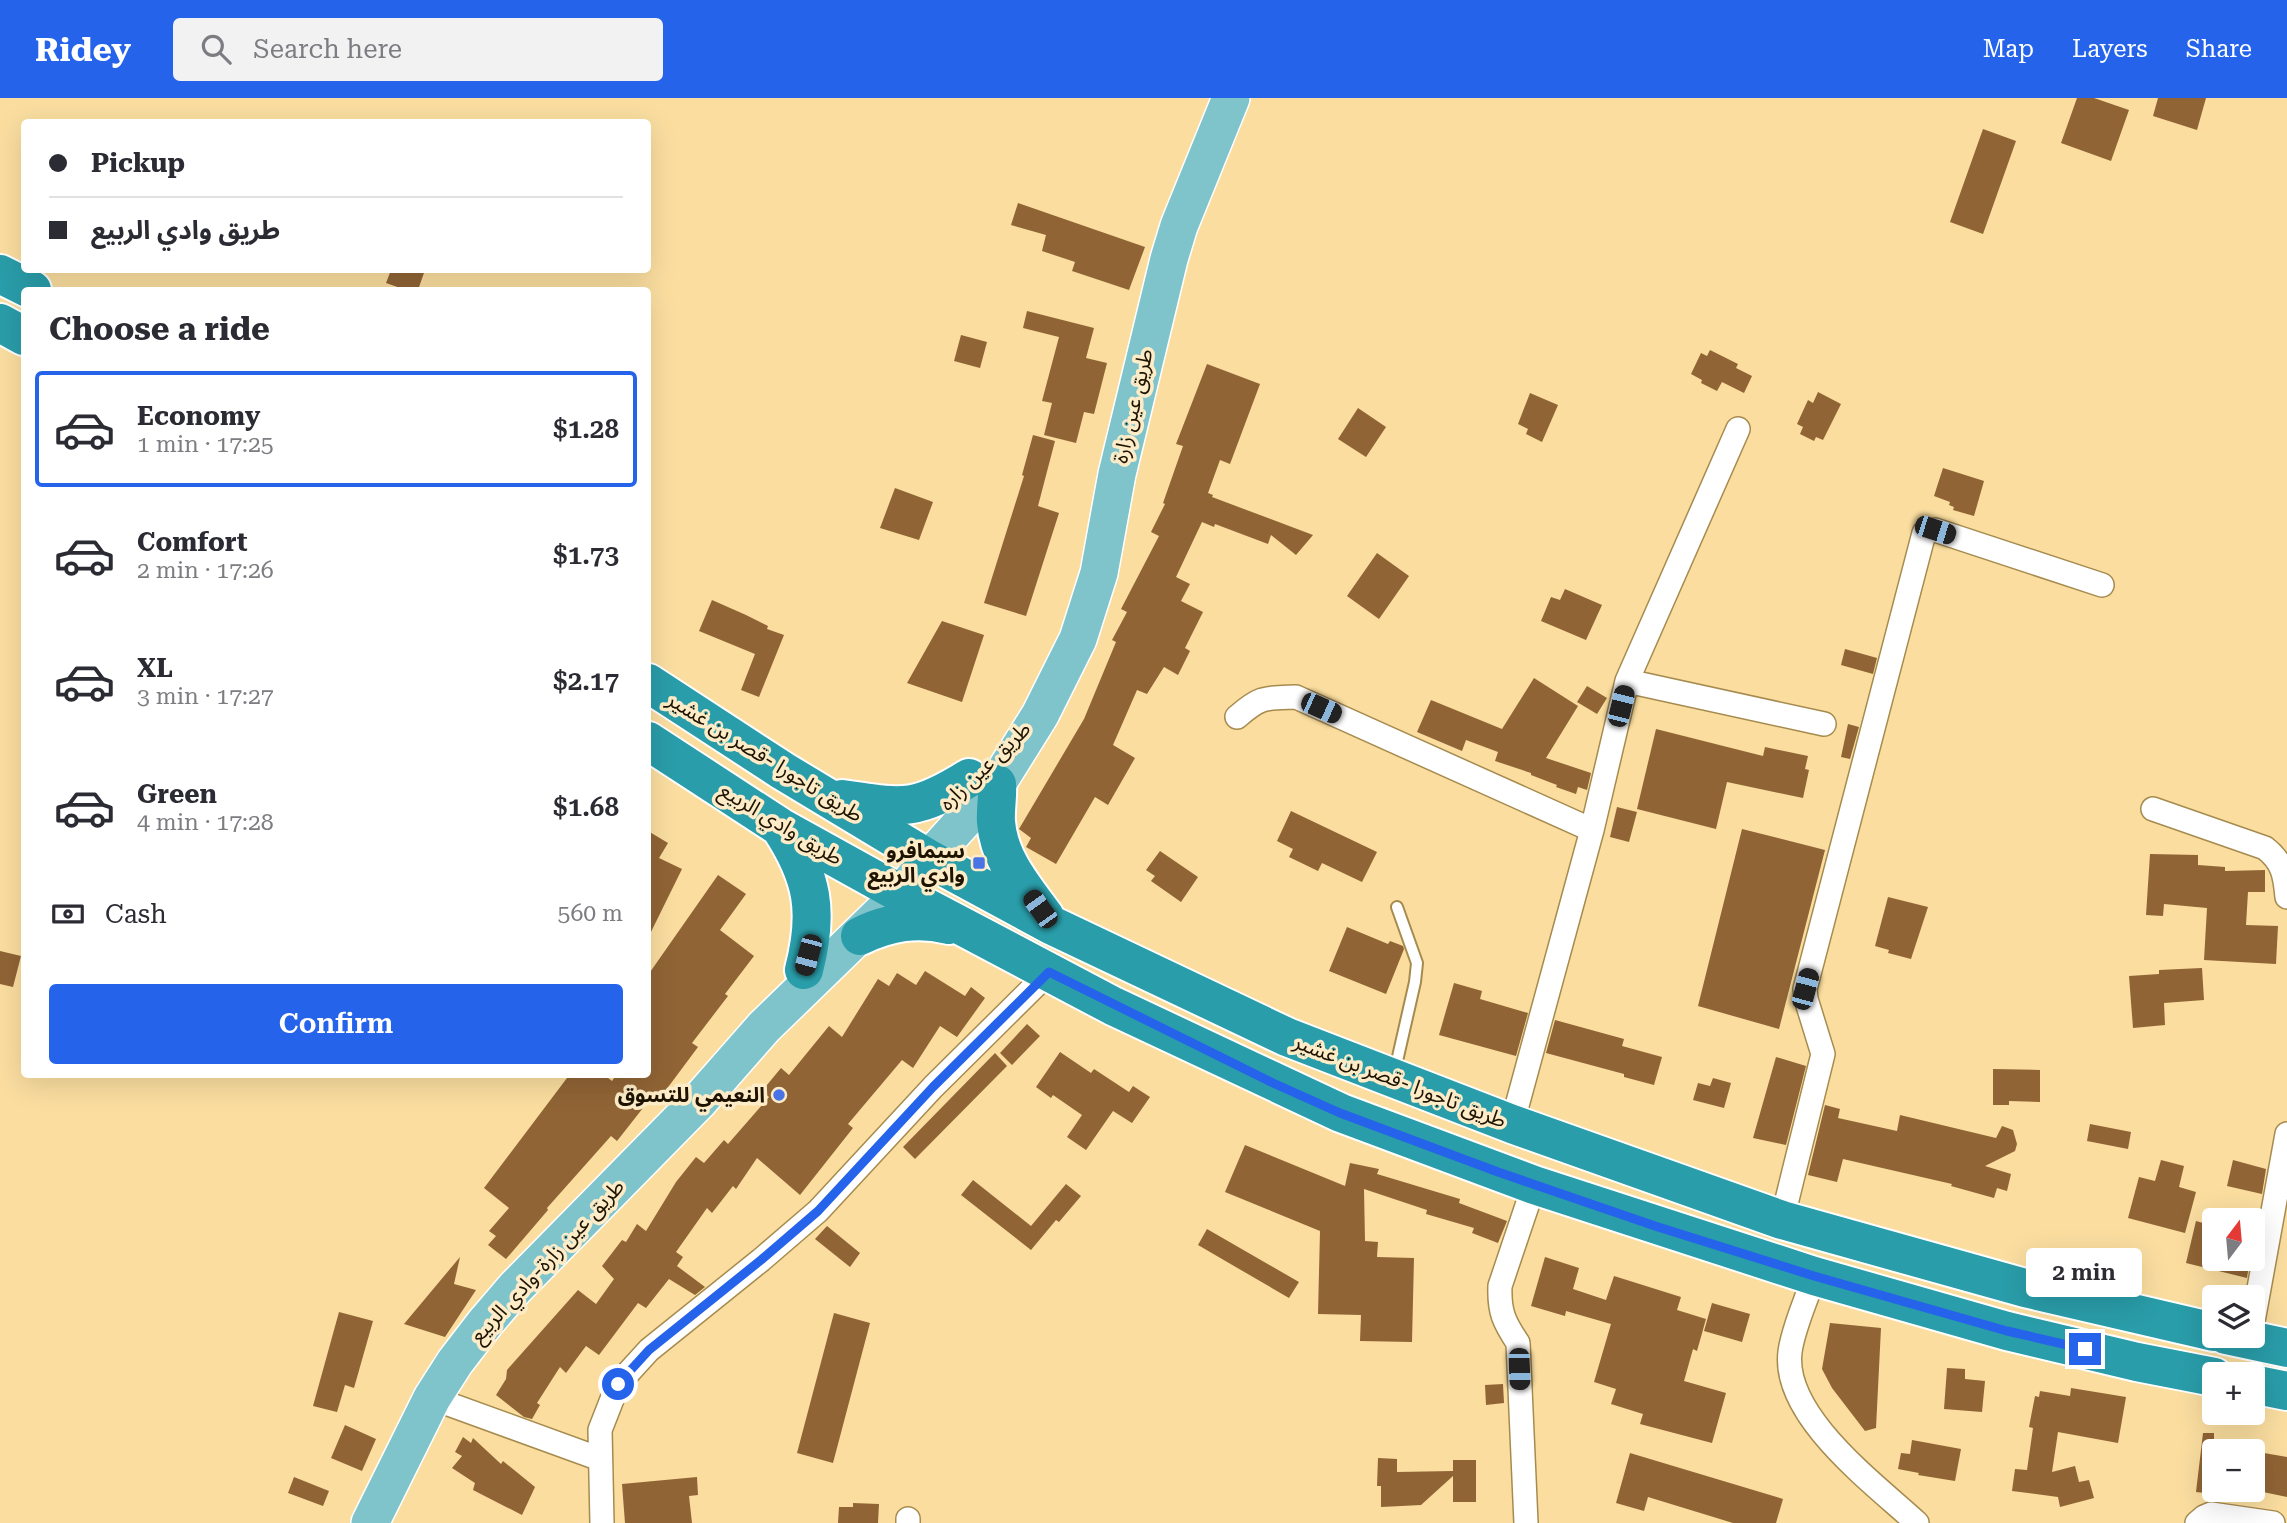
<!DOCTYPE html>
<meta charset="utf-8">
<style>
body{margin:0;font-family:"Roboto Serif","Noto Sans Arabic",serif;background:#f2f2f3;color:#2b2b33;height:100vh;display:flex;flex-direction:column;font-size:26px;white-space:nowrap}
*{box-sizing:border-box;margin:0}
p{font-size:23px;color:#7c7c81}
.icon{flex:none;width:38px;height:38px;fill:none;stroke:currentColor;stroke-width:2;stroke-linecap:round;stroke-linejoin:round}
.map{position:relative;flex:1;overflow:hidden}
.drawer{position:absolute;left:21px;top:189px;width:630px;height:791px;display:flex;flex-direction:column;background:#fff;border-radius:7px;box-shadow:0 7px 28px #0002}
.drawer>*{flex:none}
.guide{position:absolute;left:21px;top:21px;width:630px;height:154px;border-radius:7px;box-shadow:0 7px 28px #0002;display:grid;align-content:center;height:154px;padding:0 28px;background:#fff}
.needle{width:46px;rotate:16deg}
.buttons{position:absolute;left:2202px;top:1110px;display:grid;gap:14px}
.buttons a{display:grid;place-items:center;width:63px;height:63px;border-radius:7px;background:#fff;box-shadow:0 7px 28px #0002;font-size:35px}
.end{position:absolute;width:32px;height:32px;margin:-16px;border:9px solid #2563eb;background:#fff;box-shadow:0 0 0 4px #fff}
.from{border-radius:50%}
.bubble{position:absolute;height:49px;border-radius:7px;background:#fff;box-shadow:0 7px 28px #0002;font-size:23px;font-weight:600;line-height:49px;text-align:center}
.car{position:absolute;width:21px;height:42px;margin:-21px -10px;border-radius:9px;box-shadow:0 0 5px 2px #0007;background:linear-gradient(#222 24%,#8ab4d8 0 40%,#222 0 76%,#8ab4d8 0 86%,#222 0)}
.guide b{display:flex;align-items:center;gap:24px;height:66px;font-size:26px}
.guide b+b{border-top:2px solid #e1e1e2}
.guide i{width:18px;height:18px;background:#2b2b33}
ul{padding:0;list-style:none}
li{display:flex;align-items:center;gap:21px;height:116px;margin:0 14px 10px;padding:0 14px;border:4px solid transparent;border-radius:7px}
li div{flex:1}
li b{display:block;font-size:26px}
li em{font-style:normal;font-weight:600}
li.active{border-color:#2563eb}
li>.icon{width:63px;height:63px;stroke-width:1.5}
h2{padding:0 28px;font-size:32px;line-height:84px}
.pay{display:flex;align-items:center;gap:18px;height:77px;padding:0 28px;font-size:26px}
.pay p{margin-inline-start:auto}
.cta{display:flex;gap:14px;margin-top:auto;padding:14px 28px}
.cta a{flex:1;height:80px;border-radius:7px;background:#2563eb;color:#fff;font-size:28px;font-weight:600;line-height:80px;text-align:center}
header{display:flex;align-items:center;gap:42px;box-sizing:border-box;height:98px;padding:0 35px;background:#2563eb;color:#fff}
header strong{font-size:33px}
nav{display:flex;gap:38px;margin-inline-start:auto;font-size:24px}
.search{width:490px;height:63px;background:#f2f2f3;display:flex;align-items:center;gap:18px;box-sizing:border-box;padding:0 24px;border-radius:7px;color:#7c7c81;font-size:26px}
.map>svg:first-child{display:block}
.building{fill:#906435}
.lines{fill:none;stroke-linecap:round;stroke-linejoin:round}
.lane-casing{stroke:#a68b4f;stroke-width:14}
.street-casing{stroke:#a68b4f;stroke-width:26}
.primary-casing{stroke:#fff;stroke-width:40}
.highway-casing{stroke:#fff;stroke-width:42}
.lane{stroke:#fff;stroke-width:10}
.street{stroke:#fff;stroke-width:23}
.primary{stroke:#7fc4cb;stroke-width:37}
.highway{stroke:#299da9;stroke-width:38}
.route{stroke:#2563eb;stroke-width:9}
.poi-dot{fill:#4874e6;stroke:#fdecc7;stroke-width:2.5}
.labels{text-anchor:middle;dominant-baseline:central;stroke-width:7;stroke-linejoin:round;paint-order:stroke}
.street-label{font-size:21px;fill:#1d1300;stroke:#fdecc7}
.poi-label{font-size:21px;font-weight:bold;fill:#1d1300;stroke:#fdecc7;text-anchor:end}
</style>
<header>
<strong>Ridey</strong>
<div class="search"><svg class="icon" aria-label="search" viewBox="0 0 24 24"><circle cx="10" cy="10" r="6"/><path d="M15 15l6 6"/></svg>Search here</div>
<nav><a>Map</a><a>Layers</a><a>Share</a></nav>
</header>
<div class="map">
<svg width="2287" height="1425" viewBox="0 0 2287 1425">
<rect width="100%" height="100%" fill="#fadd9f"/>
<path class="building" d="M2077,0h17l35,12 -18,51 -50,-18z
M2158,0h48l-9,32 -44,-14z
M1983,31l33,12 -33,93 -33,-12z
M1018,105l127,44 -16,43 -57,-19 3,-9 -33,-11 4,-16 -35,-10z
M391,172h34l-7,20h-12l-20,-7z
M1027,213l67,17 -8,30 21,5 -13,51 -10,-2 -8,31 -32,-8 8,-32 -10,-2 17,-64 -36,-9z
M961,237l26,7 -7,26 -26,-7z
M1710,252l28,14 -2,4 16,8 -8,17 -22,-11 -5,9 -16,-8 1,-3 -11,-6 10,-21 6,3z
M1207,266l53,20 -30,80 -10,-4 -12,33 5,2 -1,2 101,38 -17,20 -25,-20 -3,9 -53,-20 -1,3 -12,-5 -26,55 14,7 -9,17 22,11 -18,36 5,3 -12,24 -14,-8 -17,27 -10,-4 -24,55 22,13 -27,47 -13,-8 -39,67 -30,-17 5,-9 -12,-9 65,-110 32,-77 -4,-2 15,-28 -6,-3 38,-73 -8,-4 14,-28 -2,-1 20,-57 -7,-2z
M1818,294l23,12 -18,36 -7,-3 -2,4 -14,-7 3,-7 -6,-3 11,-24 5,3z
M1530,295l28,12 -16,37 -16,-8 2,-5 -10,-5z
M1358,310l28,19 -20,30 -28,-18z
M1033,337l22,6 -17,65 21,7 -33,103 -42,-13 40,-127 -2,-1z
M1943,370l41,13 -10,35 -21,-6 1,-3 -5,-2 1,-3 -16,-6z
M895,390l38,14 -14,38 -39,-12z
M1377,455l32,23 -30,43 -32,-23z
M1565,491l37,16 -16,35 -45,-19 10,-24 9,3z
M712,502l34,15 22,11 -1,3 17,6 -25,62 -18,-7 14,-36 -56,-23z
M942,523l42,14 -22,67 -55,-19z
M1845,551l32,9 -4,16 -32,-9z
M1534,580l44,28 -32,52 45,15 -4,17 -9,-3 -2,7 -20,-7 1,-2 -26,-10v-2l-36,-12 3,-9 -32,-12 -4,11 -45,-19 14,-32 71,29z
M1587,588l20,12 -10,16 -20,-12z
M1848,626l11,3 -9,32 -9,-2z
M1656,631l107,27 2,-9 43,9 -3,13 4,1 -6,28 -76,-16 -11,47 -79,-20z
M1617,709l20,5 -8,30 -19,-5z
M1291,713l86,41 -15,30 -40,-19 -4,8 -29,-14 4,-8 -16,-8z
M1742,731l83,21 -46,179 -81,-23z
M648,733l20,12 -9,15 23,11 -34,69z
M1160,753l38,26 -17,25 -30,-21 4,-5 -9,-6z
M2150,756l48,1v10l27,2v4l40,-1v22h-17l-2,33 32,1 -2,38 -72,-4 3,-52 -43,-4 -1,12 -17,-1z
M718,777l28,19 -26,36 34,26 -29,38 3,2 -36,47 6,4 -38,51 -6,-4 -37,47 -6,-5 -64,72 1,2 -42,49 -18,-14 8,-9 -7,-5 20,-23 -25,-20 86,-114h33l9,7 5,-7h31v-99z
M1888,799l40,10 -17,52 -23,-6 1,-3 -14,-4z
M1347,829l41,17 2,-3 13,5 1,3 -18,45 -57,-23z
M0,853l21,5 -8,31 -13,-3z
M2202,870l2,32 -40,3 1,22 -32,3 -4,-52 30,-2v-4z
M925,873l40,25 6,-9 14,11 -28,39 -17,-11 -27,42 -11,-8 -54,64 5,4 -53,67 -43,-37 -21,31 -3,-3 -21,27 -5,-5 -31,44 7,5 -6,9 28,21 -10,8 -26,-16 -23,29 -8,-5 -39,52 -13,-9 -20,27 -6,-6 -23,36 3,2 -8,14 -8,-2 -28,-22 10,-16 1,-9 71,-80 18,14 18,-25 -12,-13 20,-26 4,2 11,-18 9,7 30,-49 20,-25 8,6 20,-23 4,4 41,-47 -7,-6 19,-23 8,7 40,-49 13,11 36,-58 11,7 8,-13 19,12z
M1454,885l28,8 -2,8 48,14 -12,43 -77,-21z
M1555,922l69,19 -2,7 40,11 -8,28 -30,-8v-3l-78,-21z
M1027,926l13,12 -28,29 -12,-12z
M1060,954l31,21 3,-4 35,23 4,-6 17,11 -18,26 -19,-12 -27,39 -19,-13 15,-22 -29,-20 -2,3 -15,-11z
M995,955l12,13 -92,93 -12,-12z
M1776,959l30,9 -20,79 -33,-7z
M1993,971l47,1v32l-31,-1v4h-16z
M1713,980l18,5 -7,25 -31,-8 5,-17 12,3z
M1825,1007l15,4 -2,9 59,13 3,-16 96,23 6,-12 11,4 4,14 -2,7 -30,15 26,8 -4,17 -10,-3 -3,10 -43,-12 1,-2 -109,-25 -6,23 -29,-7z
M2090,1026l41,8 -3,17 -41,-8z
M1245,1047l100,41 5,-23 29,6 -2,5 83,25 -1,4 48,18 -9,22 -26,-10 2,-5 -48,-14 1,-4 -63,-21 1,52 13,1 -1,15 37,1 -2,84 -52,-1 1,-26 -43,-1 2,-83 -95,-39z
M2161,1062l23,6 -5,21 17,5 -11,41 -57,-15 11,-41 16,4z
M2233,1062l33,9 -4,25 -35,-8z
M973,1082l58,46 35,-42 15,12 -22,26 -3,-2 -25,30 -70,-55z
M2196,1123l18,5v32h36l-3,20 -61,-15z
M827,1128l33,27 -10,14 -35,-28z
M1207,1131l92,53 -10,16 -91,-53z
M460,1159l-6,27 22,6 -31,47 -41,-13z
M1545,1159l34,11 -6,21 33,11 8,-24 67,21 -4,13 29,9 -9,32 -4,-2 -9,32 42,12 -14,50 -72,-19 3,-10 -32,-10 5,-15 -22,-7 17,-58 -45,-13 -1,5 -34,-10z
M1712,1205l38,11 -8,28 -38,-11z
M339,1214l34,9 -19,67 -9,-3 -8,27 -24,-6z
M834,1215l36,10 -37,140 -36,-10z
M1830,1225l51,5 -5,100 -11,3 -33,-43 -10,-19z
M1947,1270l18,1v10l20,2 -3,31 -38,-3z
M1503,1286l1,19 -18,2 -1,-20z
M2071,1290l55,9 -8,46 -60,-11 -6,40 23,-6 4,16 10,-2 5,18 -34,9 -2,-10 -46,-6 3,-22 12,1 6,-42 -4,-1 6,-31 4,1 1,-6 30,5z
M345,1327l31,14 -14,32 -31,-13z
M2203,1335h11v61l-18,-2z
M463,1339l8,6 2,-5 28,26 2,-3 32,26 -13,28 -49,-25 2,-7 -23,-15 10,-12 -7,-4z
M1912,1342l49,9 -6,32 -37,-6 1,-2 -21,-4 3,-16 9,1z
M1630,1355l153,46 -7,24h-43l-85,-26 -4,14 -28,-8z
M2264,1355l23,4v40l-24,-5z
M1378,1360l19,1v13l56,-1v-11h23v42h-23v-26l-32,29 -40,2v-21h-4z
M294,1379l35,14 -6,15 -35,-13z
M697,1379l1,18 -9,1 3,27h-67l-3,-39z
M853,1405l26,1 -1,19h-40l1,-16h14z"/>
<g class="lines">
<defs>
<path id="lane" d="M1395,972l20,-88 2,-19 -20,-56"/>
<path id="street" d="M1627,583l197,43
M1237,619c24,-21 28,-19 59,-20l296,133
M2153,711l112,39c18,14 20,27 22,49
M1512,1026l80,-294 35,-149 111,-252
M1782,1122l41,-166 -17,-55 -1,-10 119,-456 11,-3 167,55
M1814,1178c-7,23 -21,52 -24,76 -8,64 85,132 127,171
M2252,1229l35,-193
M432,1300l168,61
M908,1421v4
M602,1425l-2,-93 18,-46 31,-34 112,-90 57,-49 115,-124 116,-115
M1526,1425l-8,-180c-14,-21 -19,-31 -18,-57l34,-101
M2197,1425l7,-6 7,-3 62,9"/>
<path id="primary" d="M370,1425l62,-125 23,-36 30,-39 30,-35 184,-187 65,-74 137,-133 28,-35 68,-75 43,-69 38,-76 21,-66 18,-99 52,-215 10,-33 52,-128"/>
<path id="highway" d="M0,176l32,16
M0,225l24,13
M648,585l135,88 146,88 122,66 236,112 225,87 270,96 243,68 189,44
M648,643l132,86 121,67 212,112 228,107 193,72 280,91 193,55 130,31 77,15
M997,686c1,13 -2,26 -1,38 3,38 28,66 49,95
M842,701c61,9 73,13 127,-21
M780,729c33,50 39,85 24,143
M860,838c29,-14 57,-19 89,-11
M2226,1237l61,13
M2252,1286l35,7"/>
</defs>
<use href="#lane" class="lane-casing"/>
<use href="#street" class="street-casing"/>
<use href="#primary" class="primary-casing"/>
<use href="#highway" class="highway-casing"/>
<use href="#lane" class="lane"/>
<use href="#street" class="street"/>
<use href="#primary" class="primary"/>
<use href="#highway" class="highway"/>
</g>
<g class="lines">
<path class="route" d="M618,1286l31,-34 112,-90 57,-49 115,-124 116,-115 224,111 67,30 158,59 157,54 159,50 193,55 78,18"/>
</g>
<g class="poi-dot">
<rect x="972" y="758" width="14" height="14" rx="3.5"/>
<circle cx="779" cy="997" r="7"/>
</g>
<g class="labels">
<g class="street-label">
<text transform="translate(1133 308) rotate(-77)">طريق عين زارة</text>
<text transform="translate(765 659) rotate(32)">طريق تاجورا -قصر بن غشير</text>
<text transform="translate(985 668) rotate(-44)">طريق عين زاره</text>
<text transform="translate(781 726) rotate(31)">طريق وادي الربيع</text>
<text transform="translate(1400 983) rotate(21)">طريق تاجورا -قصر بن غشير</text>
<text transform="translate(547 1163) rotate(-47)">طريق عين زارة-وادي الربيع</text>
</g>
<g class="poi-label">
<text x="965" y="753">سيمافرو<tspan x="965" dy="24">وادي الربيع</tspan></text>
<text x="765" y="997">النعيمي للتسوق</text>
</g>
</g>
</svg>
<div class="buttons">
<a><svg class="needle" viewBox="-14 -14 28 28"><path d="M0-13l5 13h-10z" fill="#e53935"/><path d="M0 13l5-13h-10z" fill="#7c7c81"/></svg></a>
<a><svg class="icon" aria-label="layers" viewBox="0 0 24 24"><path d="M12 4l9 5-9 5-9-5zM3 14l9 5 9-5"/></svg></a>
<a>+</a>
<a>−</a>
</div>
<i class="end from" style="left:618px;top:1286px"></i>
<i class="end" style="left:2085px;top:1251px"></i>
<div class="bubble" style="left:2026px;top:1150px;width:116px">2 min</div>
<i class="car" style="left:1935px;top:432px;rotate:108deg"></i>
<i class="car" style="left:1621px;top:608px;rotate:14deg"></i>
<i class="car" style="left:1321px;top:610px;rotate:114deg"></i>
<i class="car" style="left:1040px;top:811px;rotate:324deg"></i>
<i class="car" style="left:808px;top:857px;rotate:195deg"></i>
<i class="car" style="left:1805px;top:891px;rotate:15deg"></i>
<i class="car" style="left:1519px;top:1271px;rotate:178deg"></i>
<div class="guide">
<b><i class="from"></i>Pickup</b>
<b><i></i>طريق وادي الربيع</b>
</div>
<section class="drawer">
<h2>Choose a ride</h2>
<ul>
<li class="active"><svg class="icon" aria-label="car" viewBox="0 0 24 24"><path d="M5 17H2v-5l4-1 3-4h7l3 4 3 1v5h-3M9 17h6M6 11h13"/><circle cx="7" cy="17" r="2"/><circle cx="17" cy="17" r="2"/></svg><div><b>Economy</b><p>1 min · 17:25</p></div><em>$1.28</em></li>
<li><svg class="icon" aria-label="car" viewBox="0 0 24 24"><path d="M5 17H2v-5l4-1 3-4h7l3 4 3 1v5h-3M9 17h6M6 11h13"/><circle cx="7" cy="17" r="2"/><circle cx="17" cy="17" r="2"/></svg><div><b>Comfort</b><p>2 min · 17:26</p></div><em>$1.73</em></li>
<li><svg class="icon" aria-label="car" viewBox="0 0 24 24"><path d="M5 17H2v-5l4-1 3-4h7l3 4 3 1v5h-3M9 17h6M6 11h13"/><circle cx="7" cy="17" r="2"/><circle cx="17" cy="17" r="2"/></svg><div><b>XL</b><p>3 min · 17:27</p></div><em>$2.17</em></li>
<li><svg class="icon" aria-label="car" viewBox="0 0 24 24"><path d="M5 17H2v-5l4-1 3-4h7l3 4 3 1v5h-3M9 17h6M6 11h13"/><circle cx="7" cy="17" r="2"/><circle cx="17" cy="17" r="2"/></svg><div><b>Green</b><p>4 min · 17:28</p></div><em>$1.68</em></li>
</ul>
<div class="pay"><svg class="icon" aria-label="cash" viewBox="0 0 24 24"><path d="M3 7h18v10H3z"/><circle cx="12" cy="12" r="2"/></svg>Cash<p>560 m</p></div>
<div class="cta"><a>Confirm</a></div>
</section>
</div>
